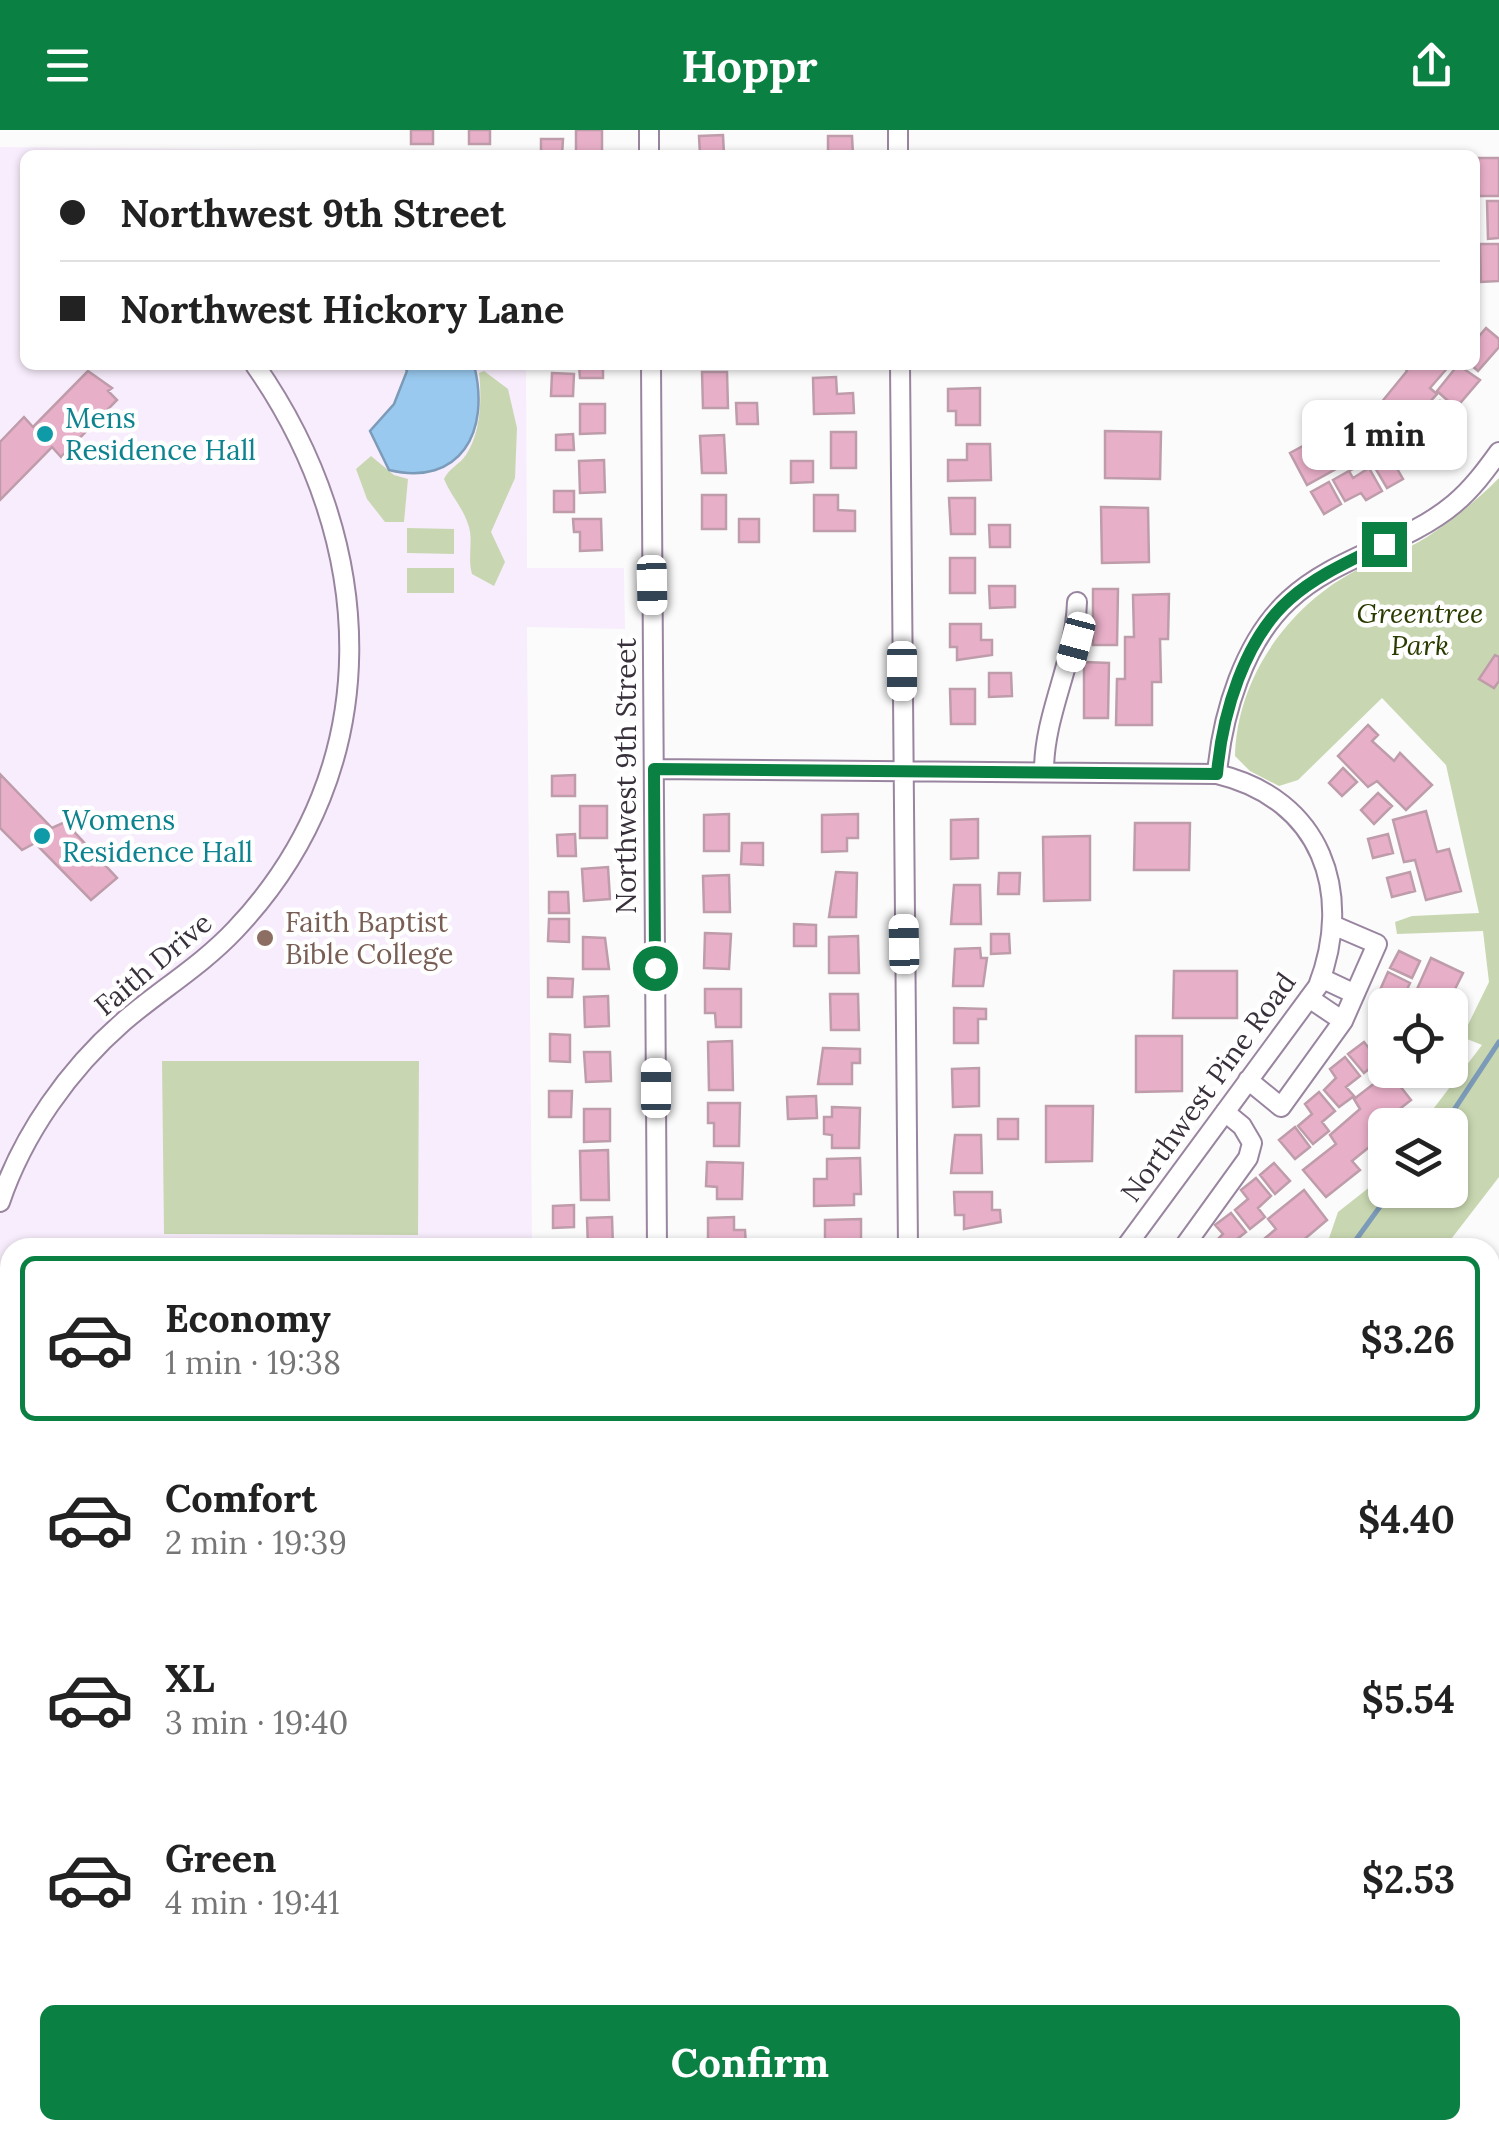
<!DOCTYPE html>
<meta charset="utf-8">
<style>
body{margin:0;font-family:Lora,serif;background:#f2f2f2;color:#222;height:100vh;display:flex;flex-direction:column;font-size:38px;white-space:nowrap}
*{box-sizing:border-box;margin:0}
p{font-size:32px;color:#767676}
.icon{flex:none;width:55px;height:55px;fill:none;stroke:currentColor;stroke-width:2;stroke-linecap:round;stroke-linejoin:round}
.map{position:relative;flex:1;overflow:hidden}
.details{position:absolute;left:0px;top:1108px;width:1500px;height:902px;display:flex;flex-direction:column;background:#fff;border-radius:30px 30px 0 0;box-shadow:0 2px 8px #0004}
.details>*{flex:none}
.banner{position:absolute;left:20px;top:20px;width:1460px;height:220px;border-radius:15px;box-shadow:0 2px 8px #0004;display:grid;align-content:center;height:220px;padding:0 40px;background:#fff}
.tools{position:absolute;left:1368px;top:858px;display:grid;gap:20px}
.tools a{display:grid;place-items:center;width:100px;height:100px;border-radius:15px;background:#fff;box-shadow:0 2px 8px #0004;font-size:50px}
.end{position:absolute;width:45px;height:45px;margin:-22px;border:12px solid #0b8043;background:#fff;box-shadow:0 0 0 5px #fff}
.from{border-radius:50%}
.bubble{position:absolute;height:70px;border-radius:15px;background:#fff;box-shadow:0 2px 8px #0004;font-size:32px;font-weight:700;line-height:70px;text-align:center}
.car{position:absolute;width:30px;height:60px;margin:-30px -15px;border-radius:12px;box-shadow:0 0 8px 2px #0007;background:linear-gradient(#fff 24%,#345 0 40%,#fff 0 76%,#345 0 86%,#fff 0)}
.banner b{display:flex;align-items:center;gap:35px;height:95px;font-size:38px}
.banner b+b{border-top:2px solid #e0e0e0}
.banner i{width:25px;height:25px;background:#222}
ul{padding:18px 0 0;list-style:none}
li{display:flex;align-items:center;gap:30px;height:165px;margin:0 20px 15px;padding:0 20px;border:5px solid transparent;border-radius:15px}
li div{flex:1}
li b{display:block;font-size:38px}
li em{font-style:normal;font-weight:700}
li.selected{border-color:#0b8043}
li>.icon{width:90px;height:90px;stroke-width:1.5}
.action{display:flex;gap:20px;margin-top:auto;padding:20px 40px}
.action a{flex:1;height:115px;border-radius:15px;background:#0b8043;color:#fff;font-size:40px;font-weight:700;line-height:115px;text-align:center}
header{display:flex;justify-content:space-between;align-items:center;height:130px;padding:0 40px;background:#0b8043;color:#fff;font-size:45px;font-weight:700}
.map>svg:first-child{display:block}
.built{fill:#f8edfc}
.green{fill:#c8d7b1}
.water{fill:#99c9ee;stroke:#7c9bb8;stroke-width:2.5}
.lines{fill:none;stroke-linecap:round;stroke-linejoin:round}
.stream{stroke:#7c9bb8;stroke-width:5}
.building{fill:#e8afc8;stroke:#be9caa;stroke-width:2.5}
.minor-casing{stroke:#9985a0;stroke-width:22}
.major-casing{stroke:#8c6040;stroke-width:28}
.minor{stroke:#fff;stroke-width:18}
.major{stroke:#d6af8e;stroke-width:22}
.route{stroke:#0b8043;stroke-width:12}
.culture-dot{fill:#0f9aa8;stroke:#fff;stroke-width:4}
.education-dot{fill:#8d6e63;stroke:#fff;stroke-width:4}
.labels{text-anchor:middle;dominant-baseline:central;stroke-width:9;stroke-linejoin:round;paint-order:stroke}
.culture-label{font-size:28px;fill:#0d838f;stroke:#fff;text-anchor:start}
.park-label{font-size:28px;font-style:italic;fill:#2a3b00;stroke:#fff}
.street-label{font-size:28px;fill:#38303b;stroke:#fff}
.education-label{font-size:28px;fill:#785e54;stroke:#fff;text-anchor:start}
</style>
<header><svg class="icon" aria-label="menu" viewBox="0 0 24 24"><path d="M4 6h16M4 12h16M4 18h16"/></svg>Hoppr<svg class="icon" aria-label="share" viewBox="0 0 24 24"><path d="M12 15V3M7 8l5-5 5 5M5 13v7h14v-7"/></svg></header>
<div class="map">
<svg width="1499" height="2009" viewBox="0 0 1499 2009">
<rect width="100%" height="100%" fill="#fbfbfb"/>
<path class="built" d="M0,17l525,5 -500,3v210h501l1,203h97l1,61 -98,-2 5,620 -522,1v361l-10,1z"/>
<path class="green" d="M484,241l24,18 9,39 -2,50 -24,54 14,30 -11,24 -22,-12c-5,-17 2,-35 -4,-50 -6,-18 -17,-28 -24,-45 5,-11 15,-14 22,-24 15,-23 16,-56 13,-82z
M371,326l23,19 14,4 -4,43h-19l-18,-23 -11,-30z
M1499,348v699l-54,70h-119l12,-35 47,-37v15h65v-65h-29l61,-80 -20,-8 27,-55 -6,-51 -86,3 -2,-12 17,-6 67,-3 -33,-148 -64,-67 -84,82 -19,6 -29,-15 -15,-15c2,-79 54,-151 122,-186 23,-12 48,-19 70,-33 27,-18 50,-37 72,-59z
M407,398l47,1v25l-47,-1z
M407,438h47v25h-47z
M162,931h257l-1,174 -254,-1z
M1490,1963l9,2v44h-223l4,-9h210z
M708,2000h509l-4,9h-512z"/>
<path class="water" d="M403,235h71c17,67 -14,122 -85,105l-19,-39 24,-27 13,-33z
M1490,1384l9,11v183l-9,-3z
M958,2000h156l-4,9h-143z"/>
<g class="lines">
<path class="stream" d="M1444,995l55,-83
M1350,1118l42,-58
M686,2009l6,-9"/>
</g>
<path class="building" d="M411,0h22v14h-22z
M469,0h21v14h-21z
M576,0h26v22h-26z
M723,5l1,20h-24l-1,-19z
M828,6h24l1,19h-25z
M541,9h22l-1,16h-21z
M1478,28h21v38h-20z
M1487,71h12v37l-11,1z
M1480,114h19v37l-18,1z
M1486,198l13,11v8l-21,24 -7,-6h4v-24z
M579,235h24v13h-23z
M1450,235l-20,23 7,6 -30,33 -27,-23 27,-33 -4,-6z
M1458,235l22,15 -24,28 -19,-17z
M88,241l24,17 -4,3 9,9 -56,57 -9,-10 -52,53v-58l24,-25 9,10z
M702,242h25l1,36h-25z
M552,243l22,1 -1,22h-22z
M836,247l1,17 16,-1 1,20 -40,1 -1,-36z
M980,258v37h-24v-14h-8v-22z
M1440,271l19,17 -24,28 -20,-17z
M736,273h21l1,21h-21z
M580,274h25v29l-25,1z
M1370,289l17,31 -36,20 -4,-7 -40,22 -17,-32 39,-21 4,7z
M1105,301l56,1 -1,47 -55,-1z
M831,302h25v36h-25z
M573,304l1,16h-18v-15z
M724,305l2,38h-24l-2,-37z
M967,314h23l1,36 -43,1v-21h19z
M1391,328l12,21 -16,9 -13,-22z
M604,330l1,32 -25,1 -1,-32z
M791,331h22v21l-22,1z
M1369,338l13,23 -16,9 -5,-7 -16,8 -12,-21 16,-9 4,7z
M1329,352l12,22 -17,10 -13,-22z
M554,361h20v21h-20z
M702,365h24v34h-24z
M814,365h24v15l17,1v20h-41z
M949,368h26v36h-24z
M1101,377l47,1 1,54 -47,1z
M573,389h28l1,31 -22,1v-19h-6z
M739,389h20v23h-20z
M989,395h21v22h-20z
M950,428h25v35h-25z
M989,456h26v21l-25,1z
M1093,459h25l-1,56h-24z
M1169,464l-1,45h-8l1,43h-9v43h-36l1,-46h8v-42h9l-1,-42z
M950,494h31v16h11v15l-35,5v-13h-7z
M1495,525l4,2v24l-5,7 -15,-9z
M1084,532l25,1 -1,55h-24z
M989,543h22l1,23 -23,1z
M950,559h25v35h-24z
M1368,595l10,10 -6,6 22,20 6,-8 32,32 -26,25 -29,-29 -9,6 -30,-31z
M1343,638l14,14 -15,14 -13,-13z
M0,644l52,54 13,-6 52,56 -26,22 -56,-57 -13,7 -22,-22z
M575,645v21h-23v-20z
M1378,663l14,13 -18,18 -13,-14z
M580,676h27v32h-27z
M1426,681l11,41 12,-3 12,42 -35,9 -11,-40 -11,2 -11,-42z
M729,684v37h-25v-36z
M858,684v24h-11v13l-25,1v-37z
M978,689v39l-27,1v-39z
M1135,693h55l-1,47h-55z
M575,704l1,22h-18l-1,-21z
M1388,704l5,19 -20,5 -5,-19z
M1090,706v64l-46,1 -1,-64z
M742,713h21v22l-22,-1z
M608,737l2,32 -26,2 -2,-32z
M836,742l21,1 -1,44h-27z
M1410,742l5,19 -23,6 -5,-19z
M999,743h21l-1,21h-21z
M729,745l1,37h-26l-1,-36z
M954,755h26l1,39h-30z
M549,762h19l1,21h-20z
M549,789h20v23l-21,-1z
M794,794l22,1v21h-22z
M705,803l26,1 -2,35 -25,-1z
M991,804h18l1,19 -19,1z
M858,806l1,37h-30v-36z
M583,807l22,1 4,31h-26z
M980,818l1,10h6l-4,28h-30l2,-37z
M1399,821l21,10 -8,17 -22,-10z
M1431,828l32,15 -16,32h-25l-9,-7z
M1174,841h63v47h-64z
M1388,842l22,11 -7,15 9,7h-26l5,-11 -11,-4z
M548,848l25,1 -1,18h-24z
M705,859h36v38h-25l-1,-14h-10z
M830,864h28l1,36h-28z
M608,866l1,30 -24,1 -1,-30z
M954,878l32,1v10h-8v24h-24z
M550,904l20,1v27l-20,-1z
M1136,906h46v55l-46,1z
M732,911l1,49h-24l-1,-48z
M1364,912l15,19 -15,12 -16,-19z
M823,918l37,1v14h-8v21h-34z
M584,922h26l1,29 -25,1z
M1345,927l15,19 -14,11 8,9 -15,11 -15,-17 12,-12 -6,-9z
M979,938v38l-26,1 -1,-38z
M1389,942l22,28 -33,26 6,9 -32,26 8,9 -34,27 -23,-27 33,-26 -6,-9 30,-26 -6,-10z
M549,961h23l-1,26h-22z
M1319,962l16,19 -13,11 7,9 -16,13 -15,-18 14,-12 -7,-10z
M816,966l1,22 -29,1 -1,-22z
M708,973h32l-1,43h-25v-23h-6z
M1046,976h47l-1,55 -46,1z
M832,977l28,1 -1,40h-27v-13l-8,-1v-17h8z
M584,979h26v32l-26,1z
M998,989h20v20h-20z
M1295,997l15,20 -15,12 -16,-19z
M955,1005h26l1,38h-31z
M608,1020l1,50h-28l-1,-49z
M860,1028l1,36h-7v11l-40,1v-27h13v-20z
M707,1032l36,1 -1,36h-25v-12l-11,-1z
M1274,1033l16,18 -15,13 -15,-19z
M1256,1048l15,18 -13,12 7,9 -15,12 -15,-19 13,-11 -7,-9z
M1304,1060l23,30 -33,28h-41l23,-19 -8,-10z
M954,1062h38v18h8l1,12 -37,7v-14h-9z
M574,1075v22l-21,1v-22z
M1231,1083l15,19 -14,11 4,5h-27l14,-14 -8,-9z
M612,1087l1,31h-25l-1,-30z
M734,1087v13h11l1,16 -38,2v-30z
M861,1089v24l-36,5v-28z
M1490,1612l9,4v60l-9,-4z
M0,1828h10v27h-10z
M1,1949l9,1v31h-10z
M514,2000h42l6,9h-52l-3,-4z"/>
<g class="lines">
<defs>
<path id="minor" d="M649,0v25
M898,0v25
M651,235l6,883
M900,235l8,883
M654,639l563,5c105,25 137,119 101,212l-193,262
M1044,641c0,-58 31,-108 33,-169
M1217,644c5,-59 27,-133 72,-174 47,-44 116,-55 165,-96 18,-15 32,-34 45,-52
M1321,848l34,16
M1309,868l34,23
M1248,950l33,27 62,-86 34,-77 -42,-18
M0,1072c23,-68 69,-133 123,-180 37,-32 78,-56 112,-92 155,-163 143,-389 20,-565
M1183,1118l65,-90 4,-15 -10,-17 -17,-14
M1490,1717l9,2
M0,1783h10
M413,2000v9
M1245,2009l4,-9"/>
<path id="major" d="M0,1523h10
M1490,1922l9,2"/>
</defs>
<use href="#minor" class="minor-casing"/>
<use href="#major" class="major-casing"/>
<use href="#minor" class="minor"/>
<use href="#major" class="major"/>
</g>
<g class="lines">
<path class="route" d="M655,838l-1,-199 563,5c5,-59 27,-135 73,-175 27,-24 62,-39 94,-55"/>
</g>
<g class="culture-dot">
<circle cx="45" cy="304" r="10"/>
<circle cx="42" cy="706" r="10"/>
</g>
<circle class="education-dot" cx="265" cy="808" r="10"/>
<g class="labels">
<g class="culture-label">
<text x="65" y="288">Mens<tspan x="65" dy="32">Residence Hall</tspan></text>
<text x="62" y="690">Womens<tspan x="62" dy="32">Residence Hall</tspan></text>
</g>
<g class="park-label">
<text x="1420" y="483">Greentree<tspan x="1420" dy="32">Park</tspan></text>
</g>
<g class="street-label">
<text transform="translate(626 646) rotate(-90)">Northwest 9th Street</text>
<text transform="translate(153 834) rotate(-40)">Faith Drive</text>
<text transform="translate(1208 957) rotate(-54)">Northwest Pine Road</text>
</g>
<g class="education-label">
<text x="285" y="792">Faith Baptist<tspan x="285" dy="32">Bible College</tspan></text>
</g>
</g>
</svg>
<div class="tools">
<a><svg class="icon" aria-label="locate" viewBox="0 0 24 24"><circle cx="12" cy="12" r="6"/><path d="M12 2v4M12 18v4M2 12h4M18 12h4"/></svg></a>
<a><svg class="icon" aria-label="layers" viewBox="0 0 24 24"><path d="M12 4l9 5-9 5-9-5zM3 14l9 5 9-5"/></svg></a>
</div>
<i class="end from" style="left:655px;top:838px"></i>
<i class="end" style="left:1384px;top:414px"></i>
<div class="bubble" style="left:1302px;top:270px;width:165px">1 min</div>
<i class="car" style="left:652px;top:455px;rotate:179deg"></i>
<i class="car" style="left:1076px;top:512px;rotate:195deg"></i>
<i class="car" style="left:902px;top:541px;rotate:180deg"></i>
<i class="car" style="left:904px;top:814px;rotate:359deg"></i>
<i class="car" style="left:656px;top:958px;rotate:0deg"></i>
<div class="banner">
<b><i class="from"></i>Northwest 9th Street</b>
<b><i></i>Northwest Hickory Lane</b>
</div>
<section class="details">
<ul>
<li class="selected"><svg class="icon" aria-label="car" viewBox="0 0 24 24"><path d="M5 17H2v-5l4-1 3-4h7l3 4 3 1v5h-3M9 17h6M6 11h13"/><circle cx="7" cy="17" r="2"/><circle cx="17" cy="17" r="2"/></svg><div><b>Economy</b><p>1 min · 19:38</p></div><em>$3.26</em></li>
<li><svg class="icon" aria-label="car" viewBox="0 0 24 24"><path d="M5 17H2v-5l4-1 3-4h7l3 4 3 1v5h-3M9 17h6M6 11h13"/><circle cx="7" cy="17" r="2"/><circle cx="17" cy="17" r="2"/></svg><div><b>Comfort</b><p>2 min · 19:39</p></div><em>$4.40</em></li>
<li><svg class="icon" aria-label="car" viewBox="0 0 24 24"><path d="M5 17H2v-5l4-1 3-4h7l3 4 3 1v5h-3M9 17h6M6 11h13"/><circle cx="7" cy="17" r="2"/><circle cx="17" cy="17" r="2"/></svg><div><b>XL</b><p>3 min · 19:40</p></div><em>$5.54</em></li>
<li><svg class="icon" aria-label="car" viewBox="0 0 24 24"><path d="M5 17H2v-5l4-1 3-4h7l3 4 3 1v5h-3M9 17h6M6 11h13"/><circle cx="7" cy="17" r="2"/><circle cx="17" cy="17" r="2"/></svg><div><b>Green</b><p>4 min · 19:41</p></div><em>$2.53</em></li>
</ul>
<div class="action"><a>Confirm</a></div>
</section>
</div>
